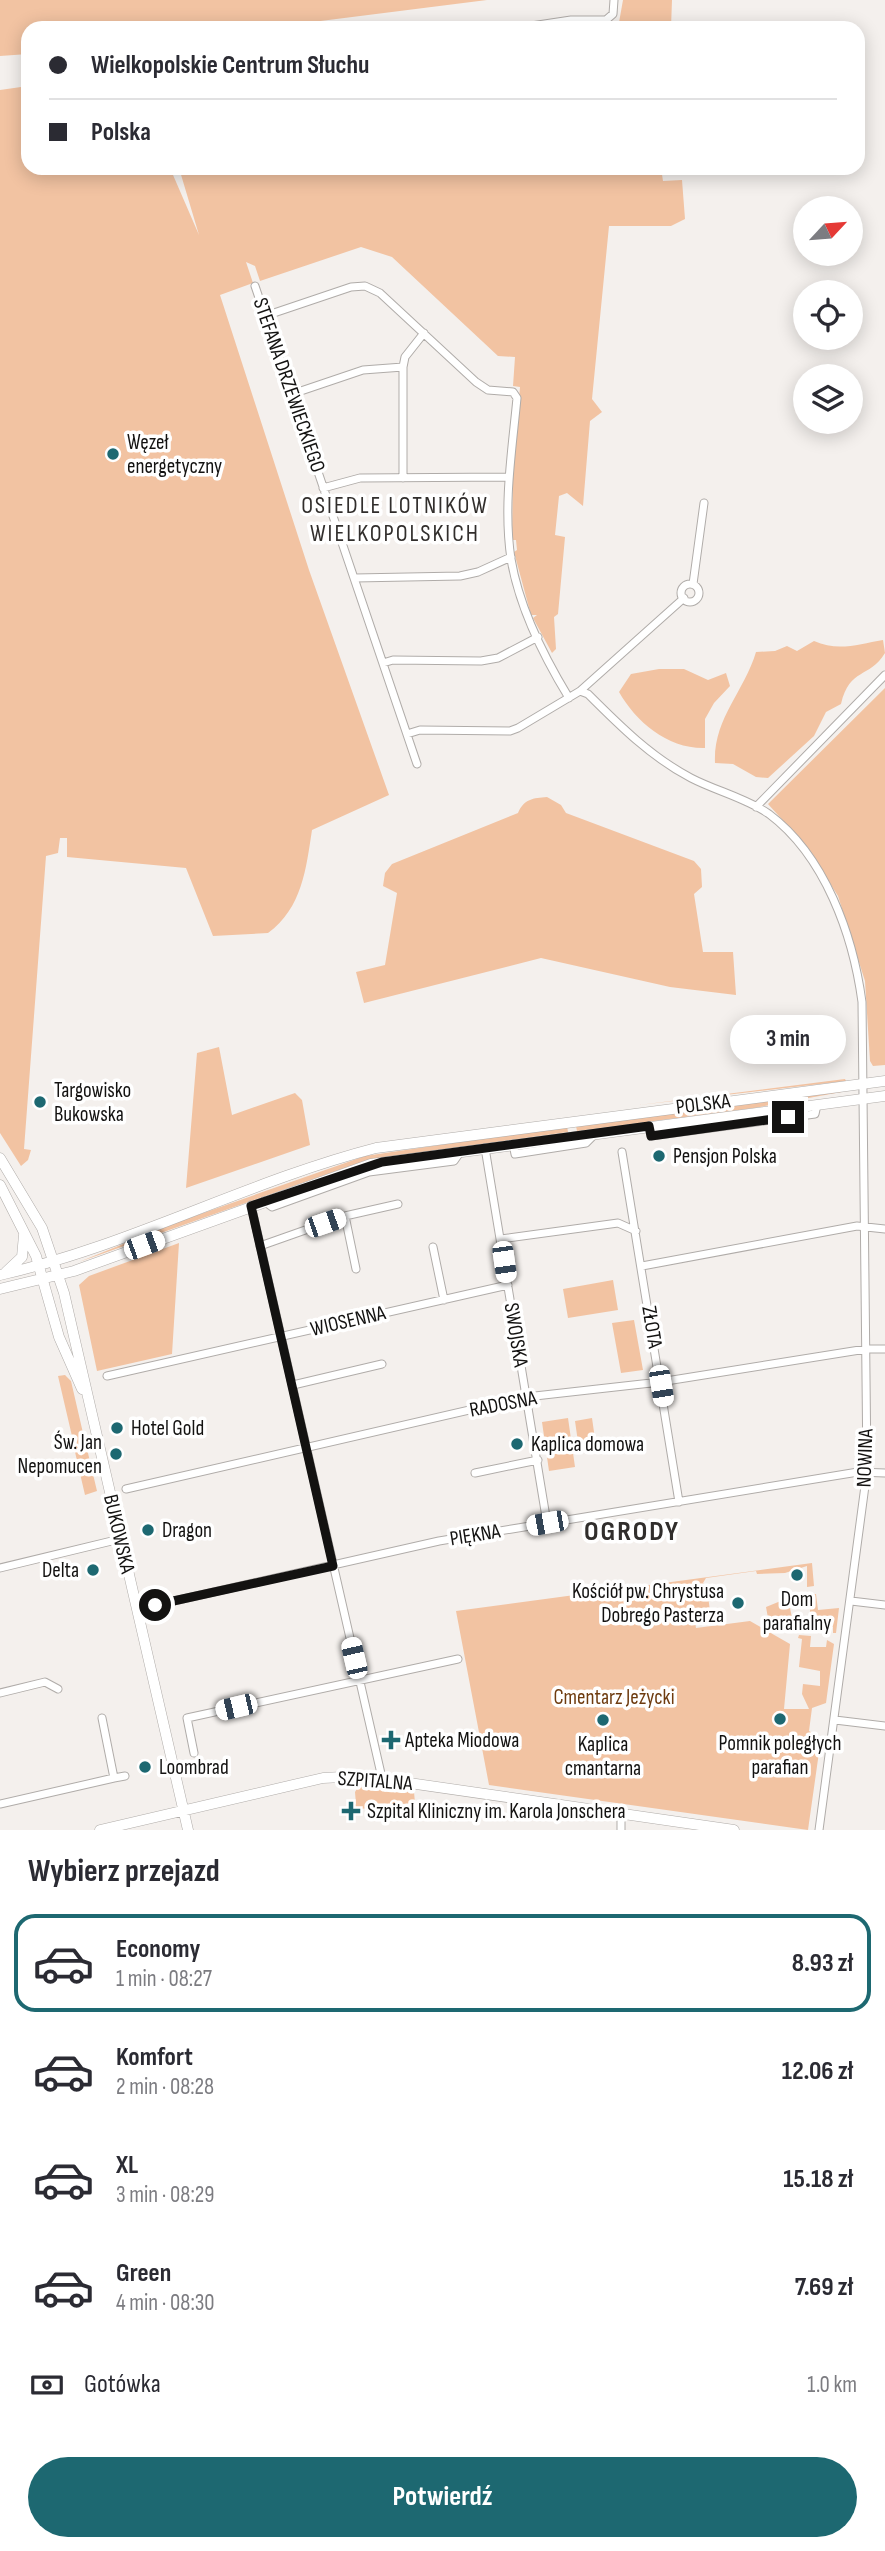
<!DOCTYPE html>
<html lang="pl">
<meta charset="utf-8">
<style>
body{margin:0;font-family:"Sofia Sans Condensed",sans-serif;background:#f2f2f3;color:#2b2b33;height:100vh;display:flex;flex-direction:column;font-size:26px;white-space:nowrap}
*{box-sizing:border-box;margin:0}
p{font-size:23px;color:#7c7c81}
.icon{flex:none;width:38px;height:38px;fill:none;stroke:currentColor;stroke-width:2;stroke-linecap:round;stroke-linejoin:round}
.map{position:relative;height:1830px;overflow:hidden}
.side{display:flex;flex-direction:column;background:#fff;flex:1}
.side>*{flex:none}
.hud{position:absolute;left:21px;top:21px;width:844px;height:154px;border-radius:21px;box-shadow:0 4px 18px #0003;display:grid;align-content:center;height:154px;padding:0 28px;background:#fff}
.needle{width:46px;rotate:64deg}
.buttons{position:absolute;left:793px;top:196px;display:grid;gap:14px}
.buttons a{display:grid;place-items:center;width:70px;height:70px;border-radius:50%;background:#fff;box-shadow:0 4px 18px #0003;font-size:35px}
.end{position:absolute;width:32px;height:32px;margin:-16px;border:9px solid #131211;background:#fff;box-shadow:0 0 0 4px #fff}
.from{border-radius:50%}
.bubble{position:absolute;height:49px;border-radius:24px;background:#fff;box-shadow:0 4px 18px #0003;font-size:23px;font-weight:700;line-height:49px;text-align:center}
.car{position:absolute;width:21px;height:42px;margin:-21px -10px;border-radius:9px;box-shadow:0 0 5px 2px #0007;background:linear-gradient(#fff 24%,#345 0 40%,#fff 0 76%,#345 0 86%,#fff 0)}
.hud b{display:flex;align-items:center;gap:24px;height:66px;font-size:26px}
.hud b+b{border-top:2px solid #e1e1e2}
.hud i{width:18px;height:18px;background:#2b2b33}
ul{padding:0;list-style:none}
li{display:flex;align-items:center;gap:21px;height:98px;margin:0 14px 10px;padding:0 14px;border:4px solid transparent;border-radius:21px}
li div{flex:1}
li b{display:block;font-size:26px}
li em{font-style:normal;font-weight:700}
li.active{border-color:#1d6871}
li>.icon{width:63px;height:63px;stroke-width:1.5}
h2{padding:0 28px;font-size:32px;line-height:84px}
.pay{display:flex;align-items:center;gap:18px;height:77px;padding:0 28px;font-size:26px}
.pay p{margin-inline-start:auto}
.primary-button{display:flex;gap:14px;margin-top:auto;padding:14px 28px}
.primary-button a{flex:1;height:80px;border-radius:42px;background:#1d6871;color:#fff;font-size:28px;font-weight:700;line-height:80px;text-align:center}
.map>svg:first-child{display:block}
.green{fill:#f2c3a2}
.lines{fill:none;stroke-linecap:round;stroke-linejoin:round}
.street-casing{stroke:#b0aca9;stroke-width:9}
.secondary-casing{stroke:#b0aca9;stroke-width:11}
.street{stroke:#fff;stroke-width:7}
.secondary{stroke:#fff;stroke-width:10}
.route{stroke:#131211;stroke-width:9}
.poi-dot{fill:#1d6871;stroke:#fff;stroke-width:2.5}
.labels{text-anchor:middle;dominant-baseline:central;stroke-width:7;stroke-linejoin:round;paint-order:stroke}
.street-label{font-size:21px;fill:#131211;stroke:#fff}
.poi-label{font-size:21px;fill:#131211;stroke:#fff;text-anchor:start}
.park-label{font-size:21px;fill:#6e3b0f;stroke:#fff}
.quarter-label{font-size:24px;letter-spacing:2px;fill:#312e2c;stroke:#fff}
.district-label{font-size:28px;font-weight:bold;letter-spacing:2px;fill:#312e2c;stroke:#fff}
</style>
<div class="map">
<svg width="885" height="1830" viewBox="0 0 885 1830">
<rect width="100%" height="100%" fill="#f4f0ed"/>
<path class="green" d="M0,0h487l-222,28h-237v26l-28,2z
M623,0h49l-1,28h-53z
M28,86v82h142l29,67 -20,-67h482l2,13 19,-1 3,39 -14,7h-62l-17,173 10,13 -12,9 -7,85 -16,-13 -8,3 -4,39 10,2 -7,77 -4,3 2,32 -4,4 -19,-35 4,-3h-6l-17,-63 3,-2 -1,-10h-4l1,-69 7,-84 -7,-1 2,-29 -17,-1 -106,-99 -31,-10 -101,34 -5,-15 -9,-4 7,21 -33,12 89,275 80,225 -77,35c-6,39 -10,78 -44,103l-55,3 -27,-68 -119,-11v-19h-7l-2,15 -12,3 -22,293 7,1 -3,10 -7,6 -21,-33v-1043z
M883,640l2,13c-16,26 -35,14 -44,51l-15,8 -12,24 -46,42 -12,-1 -23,-13 -18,-1c-2,-44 29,-71 41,-111l19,-1 12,-5 10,5 17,-10c24,11 45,3 69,-1z
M659,669h25l24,11 18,-7 4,13 -16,17 -9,16v29c-37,1 -69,-26 -86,-56l12,-18z
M885,688v377l-12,1 -3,-5 -5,-80 -27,-85 -32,-50 -38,-42z
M547,797l14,8 5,8 128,48 7,8 1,18 -8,7 9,58h30l3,43 -66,-8 -129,-29 -177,45 -8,-31 29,-7 12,-72 -14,-7 2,-13 7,-9 126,-51c6,-14 15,-15 29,-16z
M219,1047l13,68 63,-22 7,7 8,45 -124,43 11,-135z
M845,1079l1,2 -207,24z
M847,1091l-93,17 -177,23 -1,-5z
M567,1126l1,6 -201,28 -288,102 93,-38 193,-68z
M179,1243l-7,111 -75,17 -18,-86 10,-9z
M613,1280l5,30 -50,8 -5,-29z
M634,1320l9,50 -22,3 -9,-50z
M65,1375l6,6 15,65 -11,3 -17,-73z
M568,1418l7,49 -26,4 -7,-49z
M592,1418l4,28 -17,3 -4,-28z
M87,1449l10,42 -12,4 -10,-43z
M812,1563l2,23 -7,1v-21l-22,7 -28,1 -1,-3 -50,7 -3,5 4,4 4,33 -16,2 1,6 54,-7 40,23 -6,65h25l-7,-15 1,-10 17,2v-15l-21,-4 3,-28 -4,-1 1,-3 12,1 -1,11h16l1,-7 7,4 -8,59 -14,5 -3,23 12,7 -13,92 -319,-45 -33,-174z
M816,1594l2,16 21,-2 -3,25h-3v-6l-17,-2 5,-7 -6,-1 -3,8 -7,2 -2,-10 7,-1v-9l-17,-4 -1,-6z
M788,1598l6,30 -18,-1 -8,-9 -2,-11z
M358,1787l56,5 1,11 -64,7v-5l5,-1 -1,-12z"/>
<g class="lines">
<defs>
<path id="street" d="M518,28l53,-8h35l7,-6 1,-14
M255,286l162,478
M265,316l86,-29 14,-1 15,7 96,89 12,8 25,2 4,6c-5,53 -14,108 -6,161 8,48 33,98 58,139
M292,394l71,-24 40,-3
M403,478v-111l2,-10 19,-24
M323,488l37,-10 149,-1
M355,578l105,-2 18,-4 33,-15
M693,584l11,-81
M681 593a9 9 0 1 1 18 0a9 9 0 1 1-18 0Z
M383,663l10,-3 88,1 17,-3 40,-21
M580,691l8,3c32,32 63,63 103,84 25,13 55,20 78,36 56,42 84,121 93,188l5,469 -48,359
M407,734l13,-4 90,1 8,-3 62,-37 104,-93
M756,807l129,-132
M649,1126l2,10 164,-22 2,-9
M513,1144l2,10 71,-11 8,-8
M485,1148l62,375
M622,1152l57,350
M264,1201l8,6 97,-35 85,-11 7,-10
M251,1205l131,573
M345,1216l11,53
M501,1239l117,-16 18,8
M260,1246l85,-30 53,-12
M433,1247l11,53
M642,1266l215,-40 28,3
M107,1376l401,-91
M293,1385l89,-21
M475,1473l63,-13
M126,1489l400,-92 134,-15 206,-33h19
M0,1568l120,-29
M851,1601l34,4
M152,1606l287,-65 419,-69 27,1
M0,1693l45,-11 13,7
M835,1720l50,6
M194,1753l-7,-35 271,-59
M114,1778l11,-2
M0,1804l114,-26 -12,-60
M621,1830v-16"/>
<path id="secondary" d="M0,1158l42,70 22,65 124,537
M0,1185l36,71 23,81 23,52
M6,1272l16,-15 2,-22
M0,1275c129,-29 248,-94 376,-127l509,-67
M0,1289l74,-18 297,-107 514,-68
M100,1830l223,-52 38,-2 373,54"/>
</defs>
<use href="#street" class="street-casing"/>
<use href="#secondary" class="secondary-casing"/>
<use href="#street" class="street"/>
<use href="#secondary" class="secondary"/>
</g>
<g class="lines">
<path class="route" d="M155,1605l178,-39 -82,-360 131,-44 267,-36 2,10 137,-19"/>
</g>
<g class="poi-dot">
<circle cx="113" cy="454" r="7"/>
<circle cx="40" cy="1102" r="7"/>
<circle cx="659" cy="1156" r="7"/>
<circle cx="117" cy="1428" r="7"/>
<circle cx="517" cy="1444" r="7"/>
<circle cx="116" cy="1454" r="7"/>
<circle cx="148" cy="1530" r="7"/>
<circle cx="93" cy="1570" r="7"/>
<circle cx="797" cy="1575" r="7"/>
<circle cx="738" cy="1603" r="7"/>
<circle cx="780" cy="1719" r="7"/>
<circle cx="603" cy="1720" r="7"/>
<path d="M387.5 1729.5h7v7h7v7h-7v7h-7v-7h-7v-7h7z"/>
<circle cx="145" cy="1767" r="7"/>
<path d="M347.5 1800.5h7v7h7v7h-7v7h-7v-7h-7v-7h7z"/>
</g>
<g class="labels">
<g class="street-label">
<text transform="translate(289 385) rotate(71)">STEFANA DRZEWIECKIEGO</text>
<text transform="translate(703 1104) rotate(-7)">POLSKA</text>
<text transform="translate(348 1321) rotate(-13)">WIOSENNA</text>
<text transform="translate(652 1327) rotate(81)">ZŁOTA</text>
<text transform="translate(516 1335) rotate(81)">SWOJSKA</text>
<text transform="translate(503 1404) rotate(-11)">RADOSNA</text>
<text transform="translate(865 1458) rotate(-88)">NOWINA</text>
<text transform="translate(119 1534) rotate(77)">BUKOWSKA</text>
<text transform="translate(475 1535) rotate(-9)">PIĘKNA</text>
<text transform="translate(375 1781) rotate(4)">SZPITALNA</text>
</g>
<g class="poi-label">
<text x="127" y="442">Węzeł<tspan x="127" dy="24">energetyczny</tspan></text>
<text x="54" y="1090">Targowisko<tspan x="54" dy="24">Bukowska</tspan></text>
<text x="673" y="1156">Pensjon Polska</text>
<text x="131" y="1428">Hotel Gold</text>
<text x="102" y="1442" text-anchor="end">Św. Jan<tspan x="102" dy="24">Nepomucen</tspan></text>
<text x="531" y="1444">Kaplica domowa</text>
<text x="162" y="1530">Dragon</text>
<text x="79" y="1570" text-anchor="end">Delta</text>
<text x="724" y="1591" text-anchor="end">Kościół pw. Chrystusa<tspan x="724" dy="24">Dobrego Pasterza</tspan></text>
<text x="797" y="1599" text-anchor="middle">Dom<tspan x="797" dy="24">parafialny</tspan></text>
<text x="405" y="1740">Apteka Miodowa</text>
<text x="780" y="1743" text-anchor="middle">Pomnik poległych<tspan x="780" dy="24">parafian</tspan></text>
<text x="603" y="1744" text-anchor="middle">Kaplica<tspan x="603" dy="24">cmantarna</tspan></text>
<text x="159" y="1767">Loombrad</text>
<text x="367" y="1811">Szpital Kliniczny im. Karola Jonschera</text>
</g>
<g class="park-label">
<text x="614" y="1697">Cmentarz Jeżycki</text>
</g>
<g class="quarter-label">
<text x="395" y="505">OSIEDLE LOTNIKÓW<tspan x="395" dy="28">WIELKOPOLSKICH</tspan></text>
</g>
<g class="district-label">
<text x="632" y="1531">OGRODY</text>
</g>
</g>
</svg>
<div class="buttons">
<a><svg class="needle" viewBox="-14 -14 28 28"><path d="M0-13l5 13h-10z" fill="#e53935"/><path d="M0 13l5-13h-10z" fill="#7c7c81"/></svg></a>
<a><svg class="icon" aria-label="locate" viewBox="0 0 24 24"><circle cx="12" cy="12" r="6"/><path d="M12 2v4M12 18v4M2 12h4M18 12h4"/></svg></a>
<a><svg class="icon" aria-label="layers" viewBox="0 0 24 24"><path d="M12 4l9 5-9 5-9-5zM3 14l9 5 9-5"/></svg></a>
</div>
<i class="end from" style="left:155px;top:1605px"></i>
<i class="end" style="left:788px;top:1117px"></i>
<div class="bubble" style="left:730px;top:1015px;width:116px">3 min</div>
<i class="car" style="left:325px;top:1223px;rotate:71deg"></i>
<i class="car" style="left:144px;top:1245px;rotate:70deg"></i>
<i class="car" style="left:504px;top:1262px;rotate:172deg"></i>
<i class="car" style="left:661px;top:1386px;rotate:171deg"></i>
<i class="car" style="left:547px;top:1523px;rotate:260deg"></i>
<i class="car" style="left:354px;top:1658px;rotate:347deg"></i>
<i class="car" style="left:236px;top:1707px;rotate:257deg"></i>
<div class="hud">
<b><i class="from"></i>Wielkopolskie Centrum Słuchu</b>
<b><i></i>Polska</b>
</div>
</div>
<section class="side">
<h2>Wybierz przejazd</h2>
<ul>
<li class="active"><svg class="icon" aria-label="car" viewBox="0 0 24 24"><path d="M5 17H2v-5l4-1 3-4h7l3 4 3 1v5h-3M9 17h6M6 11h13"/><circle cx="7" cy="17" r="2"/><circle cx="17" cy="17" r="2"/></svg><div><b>Economy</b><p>1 min · 08:27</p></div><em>8.93 zł</em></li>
<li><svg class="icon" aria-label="car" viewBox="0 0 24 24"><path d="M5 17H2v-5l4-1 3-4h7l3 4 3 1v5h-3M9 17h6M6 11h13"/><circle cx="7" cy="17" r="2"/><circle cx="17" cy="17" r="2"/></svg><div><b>Komfort</b><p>2 min · 08:28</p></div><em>12.06 zł</em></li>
<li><svg class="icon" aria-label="car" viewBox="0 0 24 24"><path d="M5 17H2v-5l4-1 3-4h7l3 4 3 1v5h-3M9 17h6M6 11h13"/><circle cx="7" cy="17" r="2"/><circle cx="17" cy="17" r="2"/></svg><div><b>XL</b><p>3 min · 08:29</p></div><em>15.18 zł</em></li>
<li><svg class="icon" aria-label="car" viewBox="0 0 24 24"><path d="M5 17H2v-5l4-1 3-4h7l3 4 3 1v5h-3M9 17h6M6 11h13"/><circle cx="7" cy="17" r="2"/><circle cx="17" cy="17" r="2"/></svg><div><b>Green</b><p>4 min · 08:30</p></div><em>7.69 zł</em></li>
</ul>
<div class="pay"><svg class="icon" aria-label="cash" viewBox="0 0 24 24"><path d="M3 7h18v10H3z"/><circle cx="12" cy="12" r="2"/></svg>Gotówka<p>1.0 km</p></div>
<div class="primary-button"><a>Potwierdź</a></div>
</section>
